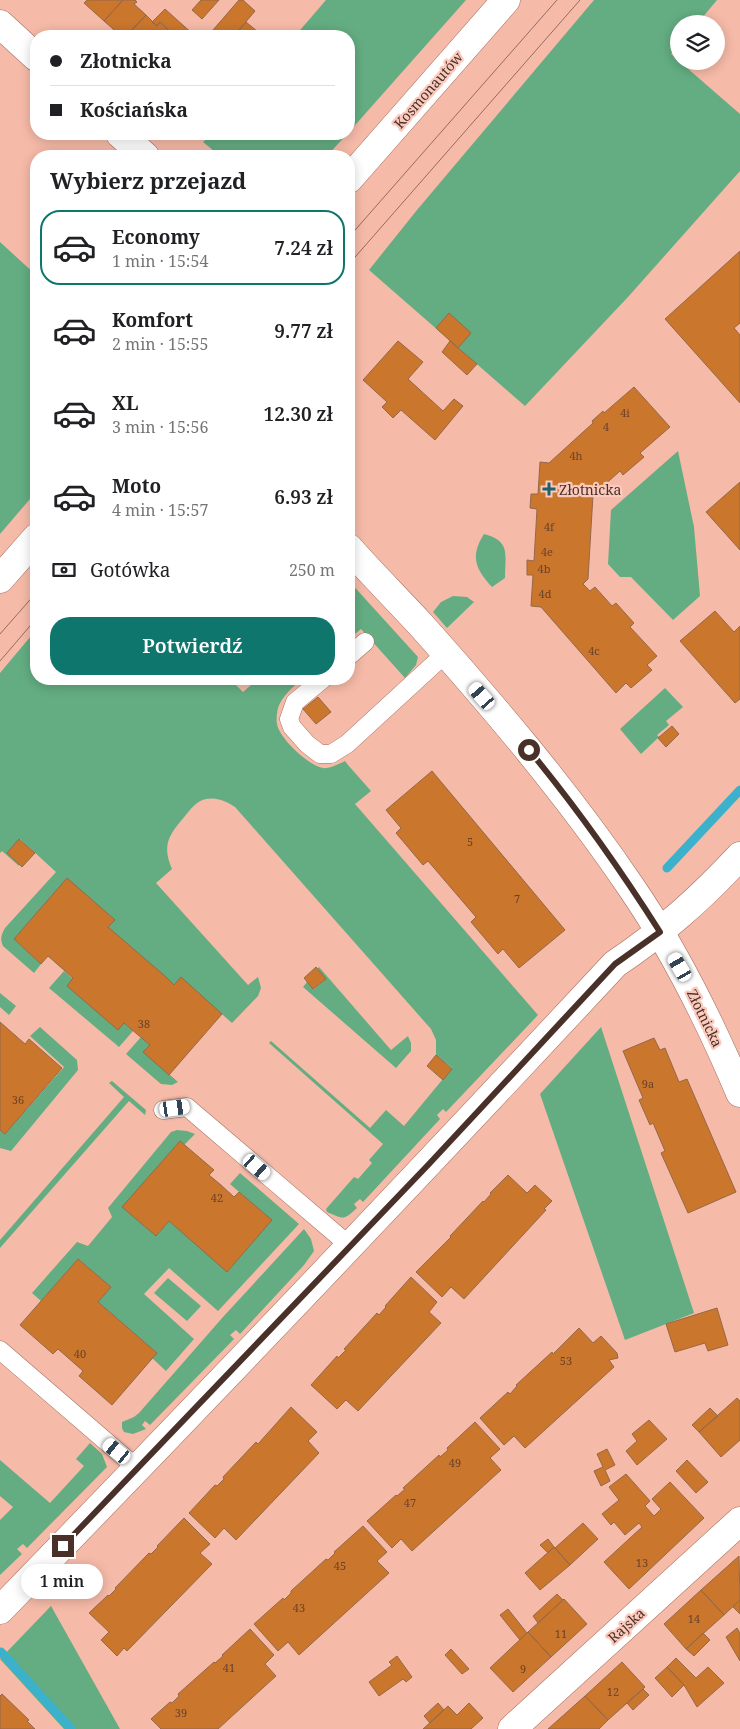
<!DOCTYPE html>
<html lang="pl">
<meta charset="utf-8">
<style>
body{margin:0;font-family:"Noto Serif",serif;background:#f2f2f2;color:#202124;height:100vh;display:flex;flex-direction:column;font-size:19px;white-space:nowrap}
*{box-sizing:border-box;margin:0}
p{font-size:16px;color:#757577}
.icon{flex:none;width:28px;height:28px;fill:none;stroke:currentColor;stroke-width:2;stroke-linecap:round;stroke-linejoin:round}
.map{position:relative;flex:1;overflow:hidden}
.panel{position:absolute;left:30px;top:150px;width:325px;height:535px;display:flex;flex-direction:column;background:#fff;border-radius:20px;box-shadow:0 2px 12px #0003}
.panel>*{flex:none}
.banner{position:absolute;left:30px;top:30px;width:325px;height:110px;border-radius:20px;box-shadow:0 2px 12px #0003;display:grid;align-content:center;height:110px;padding:0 20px;background:#fff}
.controls{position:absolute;left:670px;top:15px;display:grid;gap:10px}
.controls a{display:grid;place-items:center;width:55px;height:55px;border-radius:50%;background:#fff;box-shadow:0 2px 12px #0003;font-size:25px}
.end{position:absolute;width:22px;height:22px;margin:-11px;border:6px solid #49312a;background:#fff;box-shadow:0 0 0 2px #fff}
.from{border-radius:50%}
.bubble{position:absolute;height:35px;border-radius:18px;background:#fff;box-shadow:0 2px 12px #0003;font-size:16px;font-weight:600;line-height:35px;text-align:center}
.car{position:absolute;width:15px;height:30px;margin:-15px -8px;border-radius:6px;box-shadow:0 0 4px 1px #0007;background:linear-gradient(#fff 24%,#345 0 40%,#fff 0 76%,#345 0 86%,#fff 0)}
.banner b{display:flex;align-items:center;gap:18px;height:48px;font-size:19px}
.banner b+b{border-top:1px solid #e0e0e0}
.banner i{width:12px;height:12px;background:#202124}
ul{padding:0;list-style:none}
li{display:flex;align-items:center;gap:15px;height:75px;margin:0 10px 8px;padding:0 10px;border:2px solid transparent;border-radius:20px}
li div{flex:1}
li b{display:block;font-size:19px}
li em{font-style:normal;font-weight:600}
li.current{border-color:#0f766e}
li>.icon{width:45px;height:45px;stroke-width:1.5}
h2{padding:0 20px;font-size:22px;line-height:60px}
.pay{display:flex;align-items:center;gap:12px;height:55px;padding:0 20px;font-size:19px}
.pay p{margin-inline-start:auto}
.primary-button{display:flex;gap:10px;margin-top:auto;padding:10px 20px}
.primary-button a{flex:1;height:58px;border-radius:20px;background:#0f766e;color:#fff;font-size:20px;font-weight:600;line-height:58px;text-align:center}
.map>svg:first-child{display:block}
.green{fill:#64ad82}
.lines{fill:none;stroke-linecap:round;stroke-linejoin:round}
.stream{stroke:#3bb1cc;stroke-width:9}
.building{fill:#cb762d;stroke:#956847}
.lane-casing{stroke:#a66f5f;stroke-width:19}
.street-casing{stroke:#a66f5f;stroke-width:29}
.secondary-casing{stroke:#a66f5f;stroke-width:29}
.lane{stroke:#fff;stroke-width:18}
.street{stroke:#fff;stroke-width:28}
.secondary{stroke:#fff;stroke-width:28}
.tram{stroke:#946c61;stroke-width:1}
.route{stroke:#49312a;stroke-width:6}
.poi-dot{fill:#1a6171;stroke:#fccabc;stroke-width:2}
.labels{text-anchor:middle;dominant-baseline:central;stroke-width:4.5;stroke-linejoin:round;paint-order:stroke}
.number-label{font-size:11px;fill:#6a422b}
.street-label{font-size:14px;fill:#49312a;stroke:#fccabc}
.poi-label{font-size:14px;fill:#49312a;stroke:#fccabc;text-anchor:start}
</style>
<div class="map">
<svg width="740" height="1729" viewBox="0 0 740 1729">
<rect width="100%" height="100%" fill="#f6baa8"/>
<path class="green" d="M326,0h140l-117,132v-96h-54z
M594,0h123l-20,24h-18v21l-8,9 69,60v57l-112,126 -103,109 -156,-136 48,-60z
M211,134h136l-20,22h-107l-17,-14z
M0,242l36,33v30l-2,3 2,2v182l-36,42z
M678,451l16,76 6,69 -27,24 -42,-43h-11l-12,-13 3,-54z
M484,534c27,7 21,20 21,44l-13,9c-17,-18 -22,-31 -8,-53z
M349,581l69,76 -2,8 -11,13 -44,-49 -12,10z
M453,596l14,1 7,5 -27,26 -14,-16 8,-10z
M36,630v49h194l13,13 15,-13h44c-9,8 -20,17 -24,29 -1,4 -2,12 -1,16 2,14 32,42 46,44 6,1 16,-4 22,-7l3,4 23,26 -16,13 183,211 -92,97 -3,-3 -6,6 3,4 -77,83 -3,-3 -6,5 3,4c-14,13 -13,11 -30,4l-1,-3 28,-32 4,2 14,-16 -3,-3 14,-16 -114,-101 2,-2 99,87 16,-18 18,16 48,-58 -16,-13v-15l-5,-11 -196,-222c-9,-6 -18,-10 -29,-8 -10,2 -15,10 -21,17 -15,18 -24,28 -13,53l-16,14 92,102 10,-8 3,11 -3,8 -26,27 -51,-45 -7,7 -66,-58 6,-7 -47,-41 -53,60 27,25 -7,9 -31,-27c-3,-7 -2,-11 2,-18l51,-56 -36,-33 -13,14 12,11v2l-17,-15 -2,2v-180z
M665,688l18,19 -17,14 3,4 -12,10 2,2 -18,17 -21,-25z
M319,967l72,83 17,-14 3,7v8l-15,17 -93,-81 4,-5 7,7 12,-10 -9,-10z
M64,971l69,60 -14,16 -70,-59z
M0,993l16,13 -7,9 -9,-8z
M40,1027l37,33 1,10 -67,81 -11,-3v-18l5,4 59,-67 -34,-31z
M601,1027l93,286 -69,27 -85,-246z
M141,1037l9,8 -6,7 34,30 -6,3 -11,-1 -35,-30z
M112,1081l34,29 -1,5 -16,-14 -129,147v-8l124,-143 -15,-14z
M177,1130l10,1 8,3 -11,11 -4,-4 -57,66 33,29 13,-15 59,50 43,-51 -41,-36 10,-11 59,51 -81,87 -49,-43 -25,26 50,45 -28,32 -14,-13 4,-6 -58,-50 13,-15 -33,-28 -37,42 -9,-8 45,-51 11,4 24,-29 -4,-9 63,-76z
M304,1229l7,10 3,12 -10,14 -64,69 -4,-4 -6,5 4,4 -84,86 -5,-4 -3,4 4,4 -13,5 -9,-2 -2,-4v-6l12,-5 5,-4 84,-96z
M168,1278l33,28 -14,15 -33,-28z
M90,1443l12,11 5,13 -80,81 -4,-4 -6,5 5,5 -22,21v-55l13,-13 -13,-11v-36l50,43 34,-37 -8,-7z
M51,1606l69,123h-56l-64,-70z"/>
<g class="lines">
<path class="stream" d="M667,868l73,-78
M1,1652l70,77"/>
</g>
<path class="building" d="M87,0h36l-19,21 -20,-18z
M123,0h12l2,2 -3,2 12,11 -20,21h-5l-17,-15z
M201,0h18l-17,19 -10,-9z
M239,0h4l12,11 -21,25h-14l-7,-6z
M165,9l30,27h-20l-15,-14 -3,4 -5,-4z
M146,15l11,11 3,-4 8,8 -6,6h-36z
M246,22l17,14h-29z
M168,30l7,6h-13z
M740,251v72l-6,5 6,7v68l-75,-84z
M449,313l22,20 -13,15 -22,-20z
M398,341l25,21 -15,17 35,32 11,-12 9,7 -28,34 -34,-30 -8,8 -11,-11 5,-5 -24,-22z
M450,341l27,23 -10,11 -25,-23z
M634,387l36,40 -30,26 4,4 -21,18 -3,-4 -20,18 -4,-5 -7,7 4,4 -5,84 -5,5 7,7 5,-4 17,19 4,-3 18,20 -4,4 27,29 -10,9 5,5 -21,18 -5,-5 -10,10 -75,-86 -10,-1 2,-31h-6v-15l7,1 3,-52 -7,-1 1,-14h7l2,-32 9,1 44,-40 -1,-2 11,-10 1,2z
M740,482v68l-34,-38z
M715,611l19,21 6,-6v73l-5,4 -55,-62z
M318,697l13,15 -15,12 -13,-15z
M672,726l7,8 -13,13 -8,-9z
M432,771l133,159 -46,38 -16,-19 -5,5 -27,-32 5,-5 -48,-56 -5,4 -27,-32 5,-5 -15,-18z
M19,839l16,14 -13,14 -15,-14z
M67,878l48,42 -7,7 58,50 8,8 7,-8 41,37 -53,61 -26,-23 7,-7 -26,-22 -6,7 -51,-44 6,-8 -25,-22 -7,8 -27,-25z
M316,967l10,12 -13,10 -9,-11z
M0,1022l25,22 4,-5 33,29 -57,66 -5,-4z
M654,1038l6,12 5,-2 14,34 8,-3 49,113 -48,21 -27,-60 4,-2 -12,-28 -3,2 -11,-25 4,-2 -20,-47z
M436,1055l16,14 -9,11 -16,-14z
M180,1141l34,29 -5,5 12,10 13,12 5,-5 33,28 -45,52 -58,-51 -13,15 -34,-29z
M508,1175l19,18 8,-8 17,16 -8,8 2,1 -82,89 -13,-12 -9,10 -26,-25 35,-35 -1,-1 33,-35 1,1 7,-8 -1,-1z
M78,1259l33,28 -13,15 59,51 -45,52 -33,-29 4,-5 -25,-22 -5,5 -33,-29z
M411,1277l26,25 -8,10 12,11 -83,88 -12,-11 -9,9 -26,-24 26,-29 1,2 8,-8 -2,-1 33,-36 2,2 7,-8 -1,-1z
M717,1308l11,37 -20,6 -3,-8 -30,9 -9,-28z
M579,1328l14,15 8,-7 16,17 1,5 -9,2 5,7 -89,81 -11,-12 -10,9 -24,-27 28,-26 2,2 7,-8 -1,-1 36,-33 1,2z
M737,1398l3,3v39l-19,17 -22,-25z
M291,1407l26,25 -9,9 11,12 -83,87 -12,-12 -9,10 -26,-25 26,-28 2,1 7,-7 -1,-2 33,-35 2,2z
M710,1408l8,8 -19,16 -7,-7z
M649,1420l18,19 -30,26 -11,-14 11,-10 -5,-7z
M475,1422l25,27 -10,9 11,12 -89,81 -11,-12 -9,9 -25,-27 29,-26 1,1 8,-7 -2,-1 36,-33 1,2 8,-7 -1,-2z
M607,1449l8,16 -10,5 5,11 -9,5 -7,-15 9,-4 -6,-13z
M687,1460l21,22 -12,11 -20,-22z
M626,1474l24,27 -5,5 9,10 7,-7 -9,-10 18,-17 34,36 -75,71 -25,-27 38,-35 -3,-4 -14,12 -11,-13 -3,3 -9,-11 17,-14 -10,-13z
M184,1518l26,26 -10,9 12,11 -85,87 -3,-3 -7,8 -16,-16 8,-8 -20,-19 19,-18 1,1 7,-7 -1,-1 34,-35 2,1 7,-7 -1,-1z
M583,1523l15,16 -28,26 -15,-17z
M363,1526l24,26 -10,9 12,12 -90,82 -11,-13 -10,9 -24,-27 29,-26 1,2 7,-7v-2l35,-32 2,1 7,-7 -1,-1z
M548,1539l6,8 -6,6 -8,-8z
M554,1547l16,18 -30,25 -15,-17z
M739,1556l1,44 -16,15 -23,-25z
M701,1590l23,25 -38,34 -22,-25z
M557,1594l6,6 -25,23 -5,-7z
M564,1599l23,25 -36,33 -23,-25z
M740,1600v14l-7,-7z
M508,1609l19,24 -7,7 -20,-25z
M737,1628l3,5v28l-14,-24z
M250,1629l24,26 -9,9 11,12 -58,53h-57l-10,-10 19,-17 2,1 7,-7 -1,-2 36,-32 1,1 8,-7 -1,-1z
M528,1632l23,25 -38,35 -23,-24z
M703,1633l7,7 -16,16 -8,-7z
M451,1649l18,20 -7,5 -17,-19z
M397,1656l15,21 -6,5 -3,-3 -24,17 -10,-14 23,-17 -3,-3z
M676,1658l20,20 12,-11 16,16 -27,24 -13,-22 -17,-18z
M622,1662l23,25 -37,33 -23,-24z
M667,1667l17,18 -12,12 -17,-19z
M643,1689l6,6 -16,15 -6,-7z
M2,1694l27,26 -2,1 8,8h-35v-33z
M585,1696l23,24 -9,9h-51z
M438,1703l6,7 -14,13 -6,-7z
M469,1703l14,15 -12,11h-48l25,-23 9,9z"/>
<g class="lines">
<defs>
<path id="lane" d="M349,656l16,-14
M323,679l-28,23 -6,17 3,8 15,17 13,10h11l16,-10 98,-90
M163,1110l24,-3 163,139
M0,1350l138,119"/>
<path id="street" d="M0,1610c207,-213 412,-428 615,-646 49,-33 85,-65 125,-108
M512,1729l228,-208"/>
<path id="secondary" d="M0,24l36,33
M120,134l25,22
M349,179l157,-179
M349,548c23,26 48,51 72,77 74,83 147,169 210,262 44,64 79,135 109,206
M0,579l36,-41"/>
</defs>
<use href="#lane" class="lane-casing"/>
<use href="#street" class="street-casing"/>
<use href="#secondary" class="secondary-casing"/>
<use href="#lane" class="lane"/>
<use href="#street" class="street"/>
<use href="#secondary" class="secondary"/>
<path class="tram" d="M349,237l208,-237
M349,264l231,-264
M0,634l36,-41
M0,661l36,-42"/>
</g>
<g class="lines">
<path class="route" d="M63,1546l366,-382 186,-200 45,-32c-40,-63 -83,-124 -131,-182"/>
</g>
<path class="poi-dot" d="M546.5 481.5h5v5h5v5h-5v5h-5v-5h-5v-5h5z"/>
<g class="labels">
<g class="number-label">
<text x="625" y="412">4i</text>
<text x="606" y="426">4</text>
<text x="576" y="455">4h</text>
<text x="549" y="526">4f</text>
<text x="547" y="551">4e</text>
<text x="544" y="568">4b</text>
<text x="545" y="593">4d</text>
<text x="594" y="650">4c</text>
<text x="470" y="841">5</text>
<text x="517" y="898">7</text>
<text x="144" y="1023">38</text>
<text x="648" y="1083">9a</text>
<text x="18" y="1099">36</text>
<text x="217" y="1197">42</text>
<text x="80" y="1353">40</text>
<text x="566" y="1360">53</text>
<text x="455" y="1462">49</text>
<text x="410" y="1502">47</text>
<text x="642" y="1562">13</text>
<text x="340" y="1565">45</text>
<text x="299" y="1607">43</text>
<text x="694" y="1618">14</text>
<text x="561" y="1633">11</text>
<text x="229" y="1667">41</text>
<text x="523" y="1668">9</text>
<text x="613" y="1691">12</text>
<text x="181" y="1712">39</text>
</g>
<g class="street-label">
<text transform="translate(428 90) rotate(-49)">Kosmonautów</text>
<text transform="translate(705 1018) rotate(64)">Złotnicka</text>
<text transform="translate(626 1625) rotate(-42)">Rajska</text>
</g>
<g class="poi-label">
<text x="559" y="489">Złotnicka</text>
</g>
</g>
</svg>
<div class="controls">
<a><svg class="icon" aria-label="layers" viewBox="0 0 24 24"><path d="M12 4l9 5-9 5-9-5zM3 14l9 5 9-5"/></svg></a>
</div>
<i class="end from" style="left:529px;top:750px"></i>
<i class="end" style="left:63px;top:1546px"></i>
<div class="bubble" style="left:21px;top:1564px;width:82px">1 min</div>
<i class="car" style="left:482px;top:696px;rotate:319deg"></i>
<i class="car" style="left:680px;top:967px;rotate:330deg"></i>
<i class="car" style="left:175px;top:1108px;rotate:82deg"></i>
<i class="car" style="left:257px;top:1167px;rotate:131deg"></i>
<i class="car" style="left:117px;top:1451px;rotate:309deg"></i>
<div class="banner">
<b><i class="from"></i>Złotnicka</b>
<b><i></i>Kościańska</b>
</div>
<section class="panel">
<h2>Wybierz przejazd</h2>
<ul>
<li class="current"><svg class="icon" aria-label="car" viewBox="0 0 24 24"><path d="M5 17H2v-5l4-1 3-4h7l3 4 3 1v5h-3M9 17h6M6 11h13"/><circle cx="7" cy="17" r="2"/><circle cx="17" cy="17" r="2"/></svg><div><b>Economy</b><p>1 min · 15:54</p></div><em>7.24 zł</em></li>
<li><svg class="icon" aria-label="car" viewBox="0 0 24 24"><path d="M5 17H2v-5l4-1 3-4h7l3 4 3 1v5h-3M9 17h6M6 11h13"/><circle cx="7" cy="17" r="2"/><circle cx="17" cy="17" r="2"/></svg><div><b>Komfort</b><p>2 min · 15:55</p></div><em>9.77 zł</em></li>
<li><svg class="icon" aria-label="car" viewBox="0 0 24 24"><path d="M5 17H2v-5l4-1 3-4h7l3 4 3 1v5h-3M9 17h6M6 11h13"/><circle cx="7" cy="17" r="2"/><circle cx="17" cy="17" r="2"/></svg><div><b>XL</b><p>3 min · 15:56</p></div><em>12.30 zł</em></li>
<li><svg class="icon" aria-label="car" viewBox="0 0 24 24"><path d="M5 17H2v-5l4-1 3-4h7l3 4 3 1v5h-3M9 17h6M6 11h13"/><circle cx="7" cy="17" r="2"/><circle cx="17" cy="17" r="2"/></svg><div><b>Moto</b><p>4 min · 15:57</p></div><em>6.93 zł</em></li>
</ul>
<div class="pay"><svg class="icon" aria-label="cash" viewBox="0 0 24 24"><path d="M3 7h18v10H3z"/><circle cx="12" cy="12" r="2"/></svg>Gotówka<p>250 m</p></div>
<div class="primary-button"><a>Potwierdź</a></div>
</section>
</div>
